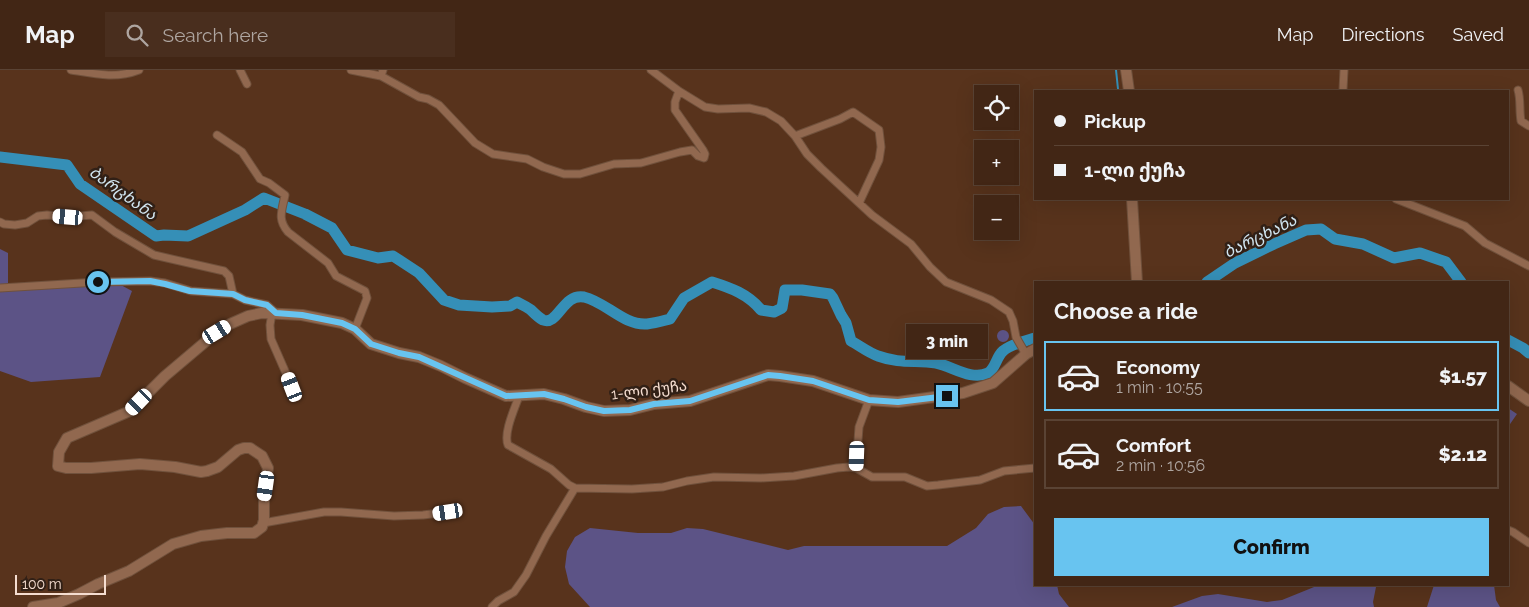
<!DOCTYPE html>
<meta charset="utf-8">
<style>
body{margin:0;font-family:Raleway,"Noto Sans Georgian",sans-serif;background:#492e1e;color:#f1f3f6;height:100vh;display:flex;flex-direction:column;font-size:19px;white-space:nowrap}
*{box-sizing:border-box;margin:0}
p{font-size:16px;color:#aea5a0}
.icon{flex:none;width:28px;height:28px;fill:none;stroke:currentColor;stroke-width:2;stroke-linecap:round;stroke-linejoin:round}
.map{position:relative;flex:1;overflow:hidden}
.details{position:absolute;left:1034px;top:211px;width:475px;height:305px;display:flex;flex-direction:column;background:#422615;border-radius:0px;box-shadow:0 5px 20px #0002,0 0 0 1px #5a4334}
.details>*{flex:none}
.banner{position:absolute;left:1034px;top:20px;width:475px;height:110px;border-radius:0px;box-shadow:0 5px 20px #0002,0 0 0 1px #5a4334;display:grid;align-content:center;height:110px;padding:0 20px;background:#422615}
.controls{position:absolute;left:974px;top:15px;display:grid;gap:10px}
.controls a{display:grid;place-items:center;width:45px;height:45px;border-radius:0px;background:#422615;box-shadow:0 5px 20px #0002,0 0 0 1px #5a4334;font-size:25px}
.scale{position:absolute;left:15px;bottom:12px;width:91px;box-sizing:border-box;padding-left:5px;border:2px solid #f5ddd0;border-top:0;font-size:14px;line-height:18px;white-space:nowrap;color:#f5ddd0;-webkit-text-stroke:4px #312016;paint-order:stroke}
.end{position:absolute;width:22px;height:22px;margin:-11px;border:6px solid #68c4f0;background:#111;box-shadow:0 0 0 2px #111}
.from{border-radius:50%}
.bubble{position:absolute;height:35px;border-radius:0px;background:#422615;box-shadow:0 5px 20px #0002,0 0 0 1px #5a4334;font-size:16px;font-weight:800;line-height:35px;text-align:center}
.car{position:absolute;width:15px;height:30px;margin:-15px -8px;border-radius:6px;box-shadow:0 0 4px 1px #0007;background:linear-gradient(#fff 24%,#345 0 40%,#fff 0 76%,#345 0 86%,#fff 0)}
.banner b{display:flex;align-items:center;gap:18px;height:48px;font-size:19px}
.banner b+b{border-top:1px solid #5a4334}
.banner i{width:12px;height:12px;background:#f1f3f6}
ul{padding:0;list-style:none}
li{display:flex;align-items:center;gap:15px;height:70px;margin:0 10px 8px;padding:0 10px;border:2px solid #5a4334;border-radius:0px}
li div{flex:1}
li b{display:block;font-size:19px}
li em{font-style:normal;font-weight:800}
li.on{border-color:#68c4f0}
li>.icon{width:45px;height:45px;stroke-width:1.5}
h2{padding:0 20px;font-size:22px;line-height:60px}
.cta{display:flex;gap:10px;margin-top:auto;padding:10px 20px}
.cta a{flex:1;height:58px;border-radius:0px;background:#68c4f0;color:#111;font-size:20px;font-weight:800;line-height:58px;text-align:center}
header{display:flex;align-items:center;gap:30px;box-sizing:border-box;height:70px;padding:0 25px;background:#422615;border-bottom:1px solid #5a4334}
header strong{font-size:24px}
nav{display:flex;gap:28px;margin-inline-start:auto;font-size:18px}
.search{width:350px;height:45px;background:#492e1e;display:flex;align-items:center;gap:12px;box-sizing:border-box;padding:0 18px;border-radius:0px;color:#aea5a0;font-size:19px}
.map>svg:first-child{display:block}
.green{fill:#5c5386}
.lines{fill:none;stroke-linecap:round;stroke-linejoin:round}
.stream{stroke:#358fb7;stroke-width:2}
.river{stroke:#358fb7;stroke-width:11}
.street-casing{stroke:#70513c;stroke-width:9}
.secondary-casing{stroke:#70513c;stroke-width:12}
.street{stroke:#91684f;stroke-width:7}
.secondary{stroke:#91684f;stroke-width:10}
.route{stroke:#68c4f0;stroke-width:6}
.labels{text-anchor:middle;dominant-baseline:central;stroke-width:5;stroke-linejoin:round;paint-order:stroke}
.street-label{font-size:15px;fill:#f5ddd0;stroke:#312016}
.water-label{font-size:16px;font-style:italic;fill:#d2e6f1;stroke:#312016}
</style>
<header>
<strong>Map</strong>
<div class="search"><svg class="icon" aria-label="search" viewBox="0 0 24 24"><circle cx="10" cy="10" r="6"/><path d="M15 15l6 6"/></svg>Search here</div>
<nav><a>Map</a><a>Directions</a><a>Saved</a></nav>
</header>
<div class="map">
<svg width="1529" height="537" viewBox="0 0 1529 537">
<rect width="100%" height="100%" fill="#58331c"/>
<path class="green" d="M0,179l8,4v31l-8,1z
M119,214l13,7 -32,86 -69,5 -31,-11v-80z
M997 266a6 6 0 1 1 12 0a6 6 0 1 1-12 0Z
M960,265l21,8 -6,16 -21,-8z
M1508,338l9,6 -9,13z
M1021,436l14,19v60h22l2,9 10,13h-479l-21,-23 -4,-17 2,-16 8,-14 15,-9 48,5h33l16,-5 16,1 85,21 16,-4h143l29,-18 12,-14 16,-7z
M1319,515h52l5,2 -3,15 1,5h-202l30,-11 16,-2 49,8 15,-2z
M1434,515h60l2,15 4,7h-73z"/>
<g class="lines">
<path class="stream" d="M1116,0l2,19"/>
<path class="river" d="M0,87l67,8 13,19 76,52 8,-1 24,1 57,-26 19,-12 41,16 27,14 15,22 31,8 15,-2 26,17 25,27 15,5 33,2 18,-1 7,-4c5,3 10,5 14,8 3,3 8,8 12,10 15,6 20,-27 41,-23 22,5 40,29 63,27 8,-1 15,-3 23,-5l14,-21 28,-16c19,6 36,12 49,28l13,2 8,-4 3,-18h17l28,4 3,4 8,17 5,8 5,18c9,5 18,12 27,15 22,8 37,4 58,7 16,3 35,18 52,10 8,-5 8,-16 15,-22 8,-7 22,-10 32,-13
M1207,212l28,-19 39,-19 32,-14 15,-1 14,10 28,5 31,14 26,-5 26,9 15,20
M1508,270l15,8 6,5"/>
<defs>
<path id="street" d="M71,0c24,4 45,9 68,0
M240,0l7,14
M351,0l30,6 2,-6
M651,0l28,21 26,16 13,2 31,-1 17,4 15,9 14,15 12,18 14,14 51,47 39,29 19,23 16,15 45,18 18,12 4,9 3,16 8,14
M381,6l38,21 9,2 11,6 36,38 18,11 34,5 16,8 21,7h16l34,-10 27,-1 39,-11 12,-2 6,6 6,2 1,-4 -2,-4 -28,-40v-8l4,-11
M1343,20l1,-20
M1518,20c3,10 1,20 3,31l8,5
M217,65l25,17 18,27 9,4 16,12c-3,16 -8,24 3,37l40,31 8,13 29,15 2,7 -12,31
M795,66l45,-17 13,-7 26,18 2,17 -2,13 -20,43
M1396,129l69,27 20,17 44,23
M0,152l4,2 11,1 12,-2 11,-7 9,-1 21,2 24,-2 23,17 39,23 70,16 5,5 4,18 12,6 22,5 9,8
M0,218l98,-6 52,-1 15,2 26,8 42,3
M272,243l-2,12 1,14 21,48
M519,326c-4,12 -16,37 -11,49l43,24 18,16 6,3 57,1 31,-2 24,-6 27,-4 47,1 33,-2 43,-8 12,-1 7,1 16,9h33l22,9 11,-1 42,-5 24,-9 31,-3
M856,398l3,-41 10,-27
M263,453l61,-11h17l53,4 29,-1 25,-3
M1508,460l5,2 16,11
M492,537l6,-6 16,-9 12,-17 20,-39 29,-48"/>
<path id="secondary" d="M1126,0l3,21
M1132,129l5,83
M1508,316l21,15
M33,537l25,-4 21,-9 19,-10 31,-13 44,-27 28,-8 26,-3h27l8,-6 2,-7v-21l4,-31 -6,-12 -12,-8h-6l-6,2 -20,17 -11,4 -6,1 -26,-5 -35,-3 -49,4h-25l-8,-2 1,-14 8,-14 63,-27 35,-35 52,-44 13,-8 18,-8 14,-3 40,2 40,8 13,6 16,15 28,9 20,4 22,9 24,12 41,18 38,-2 20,5 22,8 18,4 26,-1 24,-6 36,-3 78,-26 12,1 33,5 56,19 29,2 65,-9 30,-10 33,-29 9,-5"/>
</defs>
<use href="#street" class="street-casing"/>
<use href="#secondary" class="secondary-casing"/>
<use href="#street" class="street"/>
<use href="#secondary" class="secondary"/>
</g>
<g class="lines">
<path class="route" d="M98,212l52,-1 15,3 25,7 43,3 12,6 22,5 9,8 26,2 40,8 13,6 16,15 28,9 20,4 87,39 38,-2 20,5 22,8 18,4 26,-1 24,-6 36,-3 78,-26 12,1 33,5 56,19 29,2 49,-6"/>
</g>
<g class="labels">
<g class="street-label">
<text transform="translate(649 320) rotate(-7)">1-ლი ქუჩა</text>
</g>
<g class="water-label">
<text transform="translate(123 123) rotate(36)">ბარცხანა</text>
<text transform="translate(1260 166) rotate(-26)">ბარცხანა</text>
</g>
</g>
</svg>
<div class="controls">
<a><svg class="icon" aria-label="locate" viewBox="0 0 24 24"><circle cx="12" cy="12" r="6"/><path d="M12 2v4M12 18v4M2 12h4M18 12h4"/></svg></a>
<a>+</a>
<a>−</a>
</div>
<div class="scale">100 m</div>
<i class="end from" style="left:98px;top:212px"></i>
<i class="end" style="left:947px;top:326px"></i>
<div class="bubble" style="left:906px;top:254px;width:82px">3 min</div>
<i class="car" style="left:68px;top:147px;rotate:275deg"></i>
<i class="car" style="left:217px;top:262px;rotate:59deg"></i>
<i class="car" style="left:292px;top:317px;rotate:339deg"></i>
<i class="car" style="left:139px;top:332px;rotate:224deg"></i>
<i class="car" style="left:857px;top:386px;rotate:182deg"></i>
<i class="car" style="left:266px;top:416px;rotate:188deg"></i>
<i class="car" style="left:448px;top:442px;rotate:261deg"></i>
<div class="banner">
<b><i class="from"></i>Pickup</b>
<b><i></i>1-ლი ქუჩა</b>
</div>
<section class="details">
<h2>Choose a ride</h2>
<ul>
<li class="on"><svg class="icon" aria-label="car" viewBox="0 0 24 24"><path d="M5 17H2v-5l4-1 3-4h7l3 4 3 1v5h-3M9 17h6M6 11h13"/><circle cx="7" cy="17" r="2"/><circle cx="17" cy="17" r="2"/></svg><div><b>Economy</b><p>1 min · 10:55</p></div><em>$1.57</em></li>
<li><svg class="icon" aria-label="car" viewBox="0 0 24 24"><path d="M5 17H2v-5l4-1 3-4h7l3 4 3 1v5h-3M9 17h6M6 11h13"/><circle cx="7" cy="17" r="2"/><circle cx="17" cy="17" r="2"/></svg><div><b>Comfort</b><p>2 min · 10:56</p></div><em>$2.12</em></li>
</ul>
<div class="cta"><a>Confirm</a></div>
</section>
</div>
